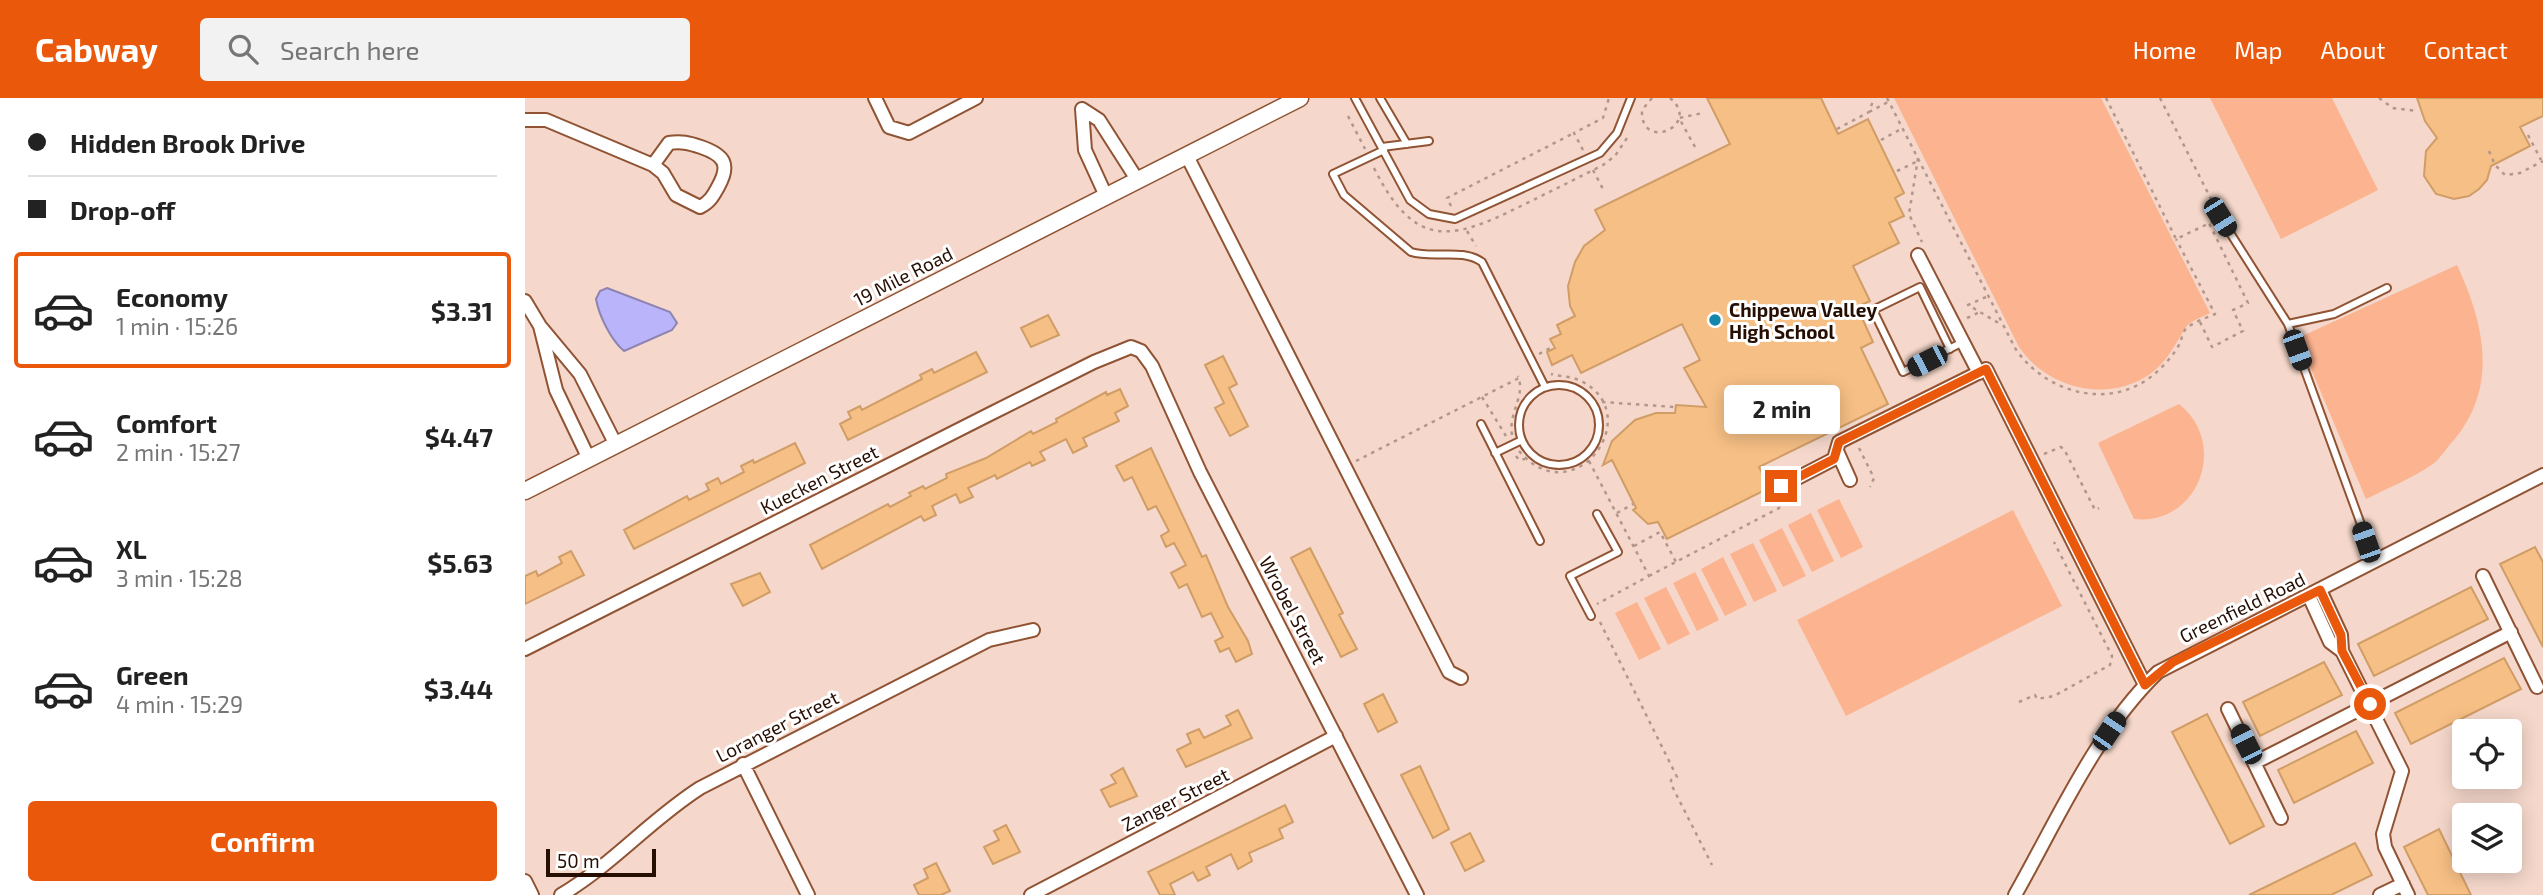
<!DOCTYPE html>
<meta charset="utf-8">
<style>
body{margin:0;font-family:"Exo 2",sans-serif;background:#f2f2f2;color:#222;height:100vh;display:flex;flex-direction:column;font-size:26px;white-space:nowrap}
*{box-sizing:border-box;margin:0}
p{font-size:23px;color:#767676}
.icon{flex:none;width:38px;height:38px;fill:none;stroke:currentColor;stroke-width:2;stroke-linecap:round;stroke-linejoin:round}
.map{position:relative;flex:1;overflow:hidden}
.side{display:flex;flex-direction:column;background:#fff;width:525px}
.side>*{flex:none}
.guide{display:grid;align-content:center;height:154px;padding:0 28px;background:#fff}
.fabs{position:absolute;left:1927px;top:621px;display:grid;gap:14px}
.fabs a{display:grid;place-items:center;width:70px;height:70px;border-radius:7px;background:#fff;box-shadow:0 4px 18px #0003;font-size:35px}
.scale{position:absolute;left:21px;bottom:18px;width:110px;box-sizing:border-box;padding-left:7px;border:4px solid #260e03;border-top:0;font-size:19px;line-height:24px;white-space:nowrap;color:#260e03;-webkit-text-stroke:5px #fff;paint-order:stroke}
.end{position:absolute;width:32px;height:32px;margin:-16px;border:9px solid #ea580c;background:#fff;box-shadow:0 0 0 4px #fff}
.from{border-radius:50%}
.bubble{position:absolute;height:49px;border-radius:7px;background:#fff;box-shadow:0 4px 18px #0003;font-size:23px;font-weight:700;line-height:49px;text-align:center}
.car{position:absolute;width:21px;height:42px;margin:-21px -10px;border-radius:9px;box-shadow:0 0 5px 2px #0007;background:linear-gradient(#222 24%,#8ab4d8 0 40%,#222 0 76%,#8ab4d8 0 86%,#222 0)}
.guide b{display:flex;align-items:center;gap:24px;height:66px;font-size:26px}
.guide b+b{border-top:2px solid #e0e0e0}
.guide i{width:18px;height:18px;background:#222}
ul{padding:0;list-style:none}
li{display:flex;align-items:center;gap:21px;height:116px;margin:0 14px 10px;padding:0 14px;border:4px solid transparent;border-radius:7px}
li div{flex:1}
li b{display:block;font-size:26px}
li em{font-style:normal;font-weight:700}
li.on{border-color:#ea580c}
li>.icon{width:63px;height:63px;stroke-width:1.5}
.primary-button{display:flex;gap:14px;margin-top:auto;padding:14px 28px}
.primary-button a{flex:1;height:80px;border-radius:7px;background:#ea580c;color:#fff;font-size:28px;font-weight:700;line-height:80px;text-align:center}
header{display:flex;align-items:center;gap:42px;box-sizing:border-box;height:98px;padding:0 35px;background:#ea580c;color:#fff}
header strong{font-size:33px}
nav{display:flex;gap:38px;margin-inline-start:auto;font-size:24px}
.search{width:490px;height:63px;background:#f2f2f2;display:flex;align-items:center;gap:18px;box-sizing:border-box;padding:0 24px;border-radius:7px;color:#767676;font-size:26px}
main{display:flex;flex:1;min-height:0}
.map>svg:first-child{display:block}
.green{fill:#fbb390}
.water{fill:#bab5fb;stroke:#8e83b1;stroke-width:2}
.building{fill:#f6bf85;stroke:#d09d67;stroke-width:2}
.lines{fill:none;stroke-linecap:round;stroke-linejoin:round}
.service-casing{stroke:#905333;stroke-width:10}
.minor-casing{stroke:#905333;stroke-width:16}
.tertiary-casing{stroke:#905333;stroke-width:19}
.path{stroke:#b3978b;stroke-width:2.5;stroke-dasharray:3.5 5;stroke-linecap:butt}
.service{stroke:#fff;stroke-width:6}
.minor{stroke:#fff;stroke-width:12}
.tertiary{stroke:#fff;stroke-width:16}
.route{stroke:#ea580c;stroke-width:9}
.poi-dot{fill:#1386ac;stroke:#fff;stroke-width:2.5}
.labels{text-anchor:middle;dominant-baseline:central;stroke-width:6;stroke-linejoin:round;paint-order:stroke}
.street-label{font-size:19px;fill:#260e03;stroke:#fff}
.poi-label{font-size:19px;font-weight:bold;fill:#260e03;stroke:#fff;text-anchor:start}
</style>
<header>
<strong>Cabway</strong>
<div class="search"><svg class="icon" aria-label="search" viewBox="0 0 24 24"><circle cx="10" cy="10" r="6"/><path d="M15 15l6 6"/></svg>Search here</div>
<nav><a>Home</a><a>Map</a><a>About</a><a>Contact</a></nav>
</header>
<main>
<section class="side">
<div class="guide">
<b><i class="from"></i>Hidden Brook Drive</b>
<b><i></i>Drop-off</b>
</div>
<ul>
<li class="on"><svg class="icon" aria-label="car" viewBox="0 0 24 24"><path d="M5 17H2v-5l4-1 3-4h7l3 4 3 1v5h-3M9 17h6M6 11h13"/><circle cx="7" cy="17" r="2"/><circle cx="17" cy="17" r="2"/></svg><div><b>Economy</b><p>1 min · 15:26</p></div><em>$3.31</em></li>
<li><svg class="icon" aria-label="car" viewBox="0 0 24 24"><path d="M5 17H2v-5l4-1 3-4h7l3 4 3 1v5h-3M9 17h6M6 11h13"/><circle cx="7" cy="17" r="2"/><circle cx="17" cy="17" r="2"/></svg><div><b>Comfort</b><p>2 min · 15:27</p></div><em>$4.47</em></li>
<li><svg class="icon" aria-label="car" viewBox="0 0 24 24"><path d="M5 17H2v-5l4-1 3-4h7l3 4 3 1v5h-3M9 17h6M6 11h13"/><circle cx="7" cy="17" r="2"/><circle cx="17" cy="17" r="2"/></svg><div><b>XL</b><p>3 min · 15:28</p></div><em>$5.63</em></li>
<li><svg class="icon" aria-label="car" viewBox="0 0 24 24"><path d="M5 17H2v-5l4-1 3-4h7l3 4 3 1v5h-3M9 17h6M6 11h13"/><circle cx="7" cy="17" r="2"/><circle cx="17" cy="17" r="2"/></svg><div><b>Green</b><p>4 min · 15:29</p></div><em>$3.44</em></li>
</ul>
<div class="primary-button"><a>Confirm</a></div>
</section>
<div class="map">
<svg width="2018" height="797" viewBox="0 0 2018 797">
<rect width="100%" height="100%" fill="#f5d8cb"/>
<path class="green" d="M1369,0h207l109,215c-7,4 -20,8 -24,14 -11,17 -18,34 -36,47 -43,30 -103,14 -131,-27z
M1685,0h122l46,92 -97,49z
M1932,167c27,58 42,121 -3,175 -7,7 -13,18 -21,24 -20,14 -45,24 -67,35l-68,-161z
M1654,306c50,39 20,122 -45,115l-36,-76z
M1314,401l24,48 -22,11 -24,-48z
M1488,412l49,96 -216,110 -49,-96z
M1286,415l23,48 -22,11 -24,-47z
M1257,430l24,48 -23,11 -24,-47z
M1228,445l24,48 -23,11 -24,-48z
M1198,459l24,48 -22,11 -24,-47z
M1170,474l24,48 -22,11 -24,-48z
M1141,489l24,47 -22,11 -24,-47z
M1112,504l24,47 -22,11 -24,-47z"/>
<path class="water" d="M82,190l63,24 7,11 -5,7 -48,21c-13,-11 -25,-35 -28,-52l4,-8z"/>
<path class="building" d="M1182,0h114l17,36 30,-15 36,74 -9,5 9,18 -15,7 10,20 -46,23 17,35 -13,6 16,35 -12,6 27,56 -129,63 10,21 -102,51 -9,-17 -10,2 -15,-14 3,-2 -24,-48 -9,5 9,-24 23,-21 21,-7h19l1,-8 30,2 -22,-39 16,-8 -18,-36 -101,49 -9,-18 -20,10 -5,-13 8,-4 -5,-9 11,-5 -4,-9 18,-9 -5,-10 -2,-20 7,-24 9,-16 21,-16 -10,-20 135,-66z
M1892,0h126v18l-23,11 10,19 -39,20 -4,14 -8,9 -10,7 -15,3 -18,-5 -12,-18 2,-25 11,-13 -12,-17z
M523,217l11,20 -28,12 -10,-19z
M451,254l11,20 -139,68 -8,-16 11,-6 -3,-6 12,-6 2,4 60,-31 -2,-4 12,-6 2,4z
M698,258l14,28 -8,4 19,38 -18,10 -15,-28 9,-5 -19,-38z
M595,291l8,17 -13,7 4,8 -36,17 4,8 -14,7 -7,-14 -26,13 5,8 -13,6 -2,-4 -33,17 -2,-4 -27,13 5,9 -13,6 -4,-9 -24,12 4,9 -12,6 -3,-5 -99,53 -12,-24 78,-41 2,3 21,-11 -2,-3 14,-7 2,3 22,-11 -1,-4 40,-16 45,-27 2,3 24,-12 -1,-3 50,-27 1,3z
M270,345l10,20 -171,86 -10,-19 63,-34 2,4 20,-10 -3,-6 12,-6 3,6 23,-12 -3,-6 12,-6 1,3z
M626,350l51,109 4,-2 22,52 20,34 4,13 -16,8 -7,-14 -9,4 -5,-11 8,-4 -12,-24 -9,4 -15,-33 -8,4 -8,-15 15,-8 -12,-22 -8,4 -5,-11 8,-5 -13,-25 -8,4 -16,-33 -8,4 -8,-15z
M2010,449l8,15v85l-43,-83z
M785,450l33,65 -4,2 18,34 -16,8 -50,-99z
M46,453l13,24 -59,29v-28l11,-5 2,5 24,-13 -3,-6z
M235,475l10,19 -27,14 -12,-22z
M1946,489l17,32 -114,57 -16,-32z
M1979,560l17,31 -110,55 -16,-31z
M1799,564l18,33 -82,41 -17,-34z
M858,596l14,28 -19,10 -14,-28z
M713,612l14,28 -66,29 -9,-17 14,-7 -4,-9 12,-5 5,9 27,-13 -5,-9z
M1682,616l57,112 -34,18 -58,-112z
M1831,633l17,32 -79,40 -16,-33z
M895,668l29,63 -16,9 -32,-63z
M598,670l14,28 -27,11 -9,-17 15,-7 -5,-8z
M760,707l8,17 -14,7 4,9 -34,15 3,8 -14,8 -7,-15 -25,13 4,8 -12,6 -5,-9 -23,12 5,11h-15l-12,-23z
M481,727l14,27 -27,12 -9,-17 15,-7 -5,-9z
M1914,731l32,66h-43l-24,-48z
M945,735l14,28 -19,10 -14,-28z
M1830,745l17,32 -41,20h-82z
M411,765l14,28 -9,4h-22l-5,-10 14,-7 -4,-9z"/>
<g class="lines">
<defs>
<path id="service" d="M830,0l55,102 19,14 26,5 145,-66 17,-20 14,-35
M855,0l27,46
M857,49l47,-6
M859,52l-51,24 11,21 67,57c23,7 51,-4 71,10l63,125
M1695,119l68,107 86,236
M1763,226l46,-10 53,-26
M1425,251l-30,-62 -47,23 30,62 60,-30
M994 327a40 40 0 1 1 80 0a40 40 0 1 1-80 0Z
M956,326l59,117
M970,355l27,-13
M1066,518l-21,-40 48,-24 -21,-38"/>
<path id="minor" d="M350,0l14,29 20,6 67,-35
M0,22h21l107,45 10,8 13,22 24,12c10,-5 13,-11 18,-20 13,-23 6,-32 -17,-40 -12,-4 -20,-6 -32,-4l-16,22
M662,58l262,516 12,6
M581,98l-21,-46 -3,-41 17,11 39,61
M1393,157l61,118
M0,203l15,25
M1312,353l13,29
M64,361l-33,-69 -16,-64 40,48 36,71
M1257,388l52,-27 5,-17 147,-73 159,316
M1958,478l54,111
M1784,498l21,46 12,9 -1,-16 -21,-45
M0,551l463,-234 106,-53 37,-15 10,4 11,15 48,106 217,423
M1817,553l60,120 -19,63 2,13 23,48
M1703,611l53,109
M1731,664l255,-130
M218,666l65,131
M0,783l7,14
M36,797c51,-30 89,-75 139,-107l289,-148 44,-10
M506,797l305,-159
M1490,797c43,-76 80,-162 143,-223l385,-197
M1855,797l23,-11"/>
<path id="tertiary" d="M0,393l775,-393"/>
</defs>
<use href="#service" class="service-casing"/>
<use href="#minor" class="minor-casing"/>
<use href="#tertiary" class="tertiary-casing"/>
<path class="path" d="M1127,0l-10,12c-2,43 61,15 28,-12
M1362,0l128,250c29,44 93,63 137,28 10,-8 22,-21 28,-33 2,-4 2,-11 6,-14 7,-7 20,-11 29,-15l-39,-75
M1581,0l70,141 36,-17
M1635,0l55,109
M1854,0l14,10 25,3
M1344,14l19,-10
M823,18l17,33
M1312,31l32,-17 5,-14
M2003,37l13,25
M1356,42l22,-12
M1170,49l-16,-29 24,-5
M1058,52l-9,-17 29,-15 6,-20
M1964,53l6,14 10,10 15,-2 23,-12
M1393,60l-9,56 13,28
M849,70c40,80 75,74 147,38 28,-14 55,-27 82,-41l12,-9 12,-18
M1068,72l11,21
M1372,73l19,-9
M926,108l-4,-8 127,-65
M942,133l9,15
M1461,199l-18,8 34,20
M1442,220l13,-6
M1675,224l12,25 31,-16 -10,-21 15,-7 -39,-80
M1014,256l15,-8
M957,299l24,39
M1077,304l72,5
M987,337c-4,-22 14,-39 6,-59
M1334,350l15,30 -4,9
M994,353c54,64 128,-34 64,-69 -10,-6 -22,-5 -32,-8
M1519,356l17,-7 3,2 31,61 4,-2
M991,358l3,4 6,-1
M831,363l163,-83
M1064,363l60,115 -52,28
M1092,415l16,-9
M1109,448l26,-14 16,30
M1124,478l132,-69
M1075,524l77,155 -6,3v4l41,81
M1494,604l16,-7 2,4 17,-3 56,-31 2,-9 -58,-114"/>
<use href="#service" class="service"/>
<use href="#minor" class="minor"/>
<use href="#tertiary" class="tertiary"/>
</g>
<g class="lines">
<path class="route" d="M1256,388l53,-27 5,-17 147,-73 159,316 28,-23 147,-72 21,45 1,16 28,53"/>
</g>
<circle class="poi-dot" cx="1190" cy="222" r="7"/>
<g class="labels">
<g class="street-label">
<text transform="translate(378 178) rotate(-27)">19 Mile Road</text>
<text transform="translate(294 381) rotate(-27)">Kuecken Street</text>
<text transform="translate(1717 509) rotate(-26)">Greenfield Road</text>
<text transform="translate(768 512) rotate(62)">Wrobel Street</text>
<text transform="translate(252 628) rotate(-27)">Loranger Street</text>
<text transform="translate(650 701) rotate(-27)">Zanger Street</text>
</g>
<g class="poi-label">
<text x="1204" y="211">Chippewa Valley<tspan x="1204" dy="22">High School</tspan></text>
</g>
</g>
</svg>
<div class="fabs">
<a><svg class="icon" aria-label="locate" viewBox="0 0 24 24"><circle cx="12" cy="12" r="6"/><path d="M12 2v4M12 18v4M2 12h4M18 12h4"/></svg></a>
<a><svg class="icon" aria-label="layers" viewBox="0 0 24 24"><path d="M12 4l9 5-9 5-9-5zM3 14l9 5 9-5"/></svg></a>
</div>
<div class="scale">50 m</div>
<i class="end from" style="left:1845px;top:606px"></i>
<i class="end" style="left:1256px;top:388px"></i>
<div class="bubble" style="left:1199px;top:287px;width:116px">2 min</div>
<i class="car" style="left:1695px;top:119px;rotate:148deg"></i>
<i class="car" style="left:1772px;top:252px;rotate:160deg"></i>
<i class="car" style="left:1402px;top:263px;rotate:243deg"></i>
<i class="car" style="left:1841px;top:444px;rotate:341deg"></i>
<i class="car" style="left:1584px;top:633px;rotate:34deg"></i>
<i class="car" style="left:1721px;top:646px;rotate:333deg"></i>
</div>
</main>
